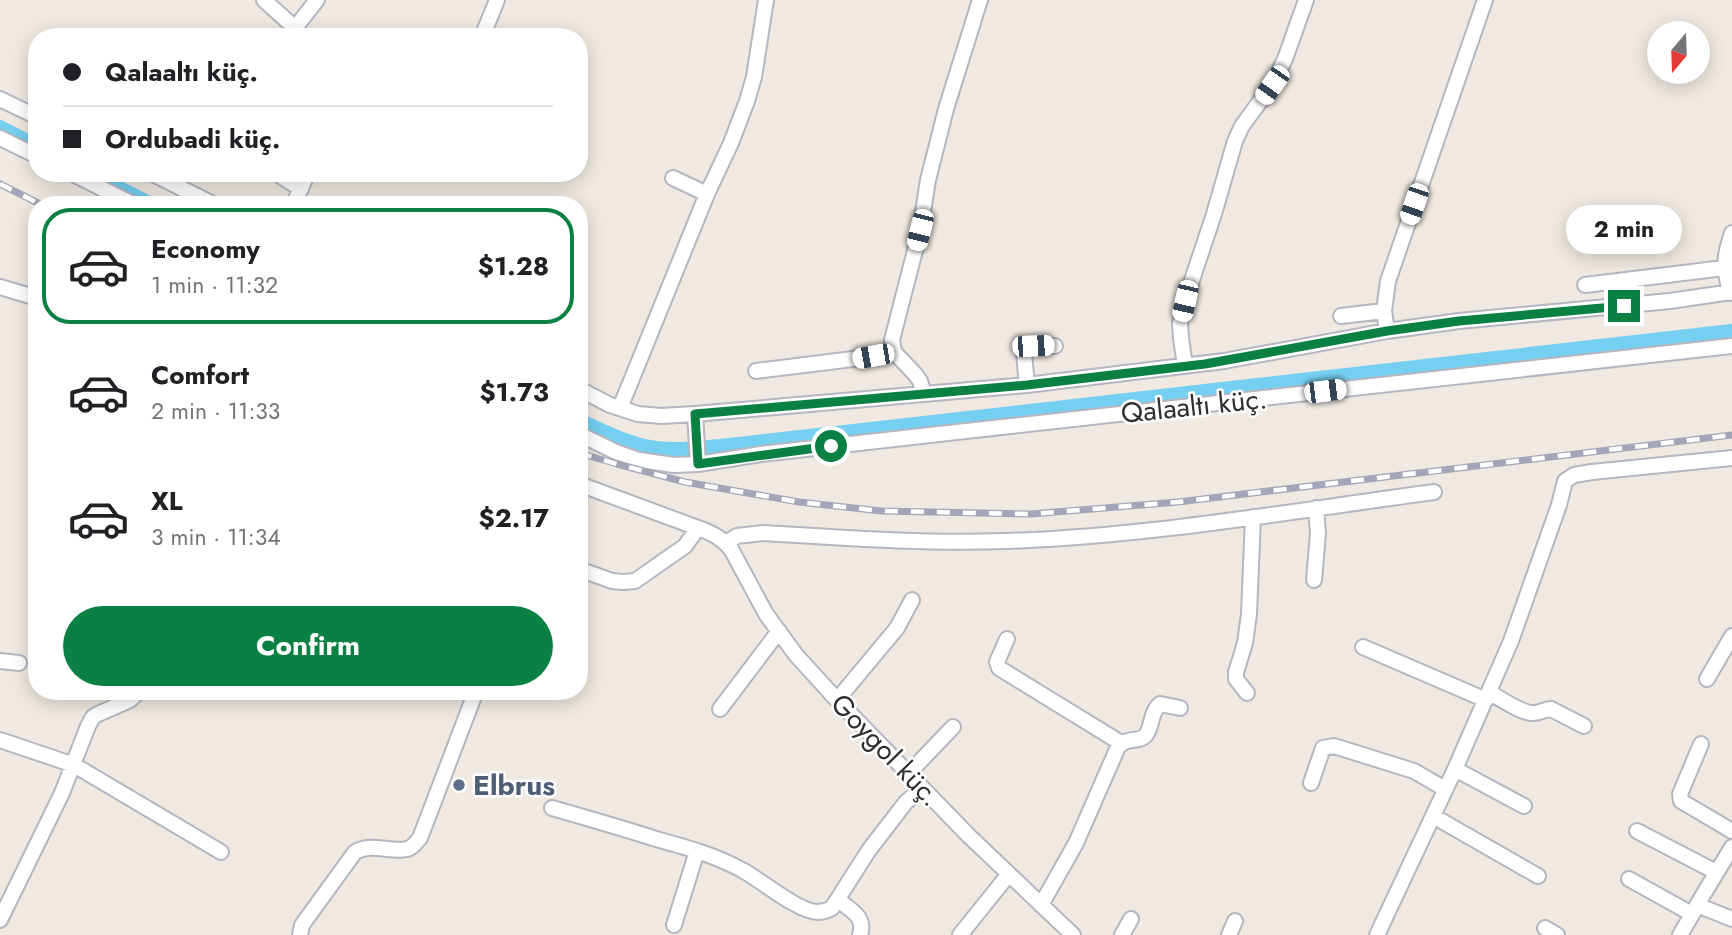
<!DOCTYPE html>
<meta charset="utf-8">
<style>
body{margin:0;font-family:Jost,sans-serif;background:#f2f2f2;color:#202124;height:100vh;display:flex;flex-direction:column;font-size:26px;white-space:nowrap}
*{box-sizing:border-box;margin:0}
p{font-size:23px;color:#757577}
.icon{flex:none;width:38px;height:38px;fill:none;stroke:currentColor;stroke-width:2;stroke-linecap:round;stroke-linejoin:round}
.map{position:relative;flex:1;overflow:hidden}
.panel{position:absolute;left:28px;top:196px;width:560px;height:504px;display:flex;flex-direction:column;background:#fff;border-radius:28px;box-shadow:0 4px 18px #0003}
.panel>*{flex:none}
.guide{position:absolute;left:28px;top:28px;width:560px;height:154px;border-radius:28px;box-shadow:0 4px 18px #0003;display:grid;align-content:center;height:154px;padding:0 35px;background:#fff}
.needle{width:46px;rotate:199deg}
.controls{position:absolute;left:1647px;top:21px;display:grid;gap:14px}
.controls a{display:grid;place-items:center;width:63px;height:63px;border-radius:50%;background:#fff;box-shadow:0 4px 18px #0003;font-size:35px}
.end{position:absolute;width:32px;height:32px;margin:-16px;border:9px solid #0b8043;background:#fff;box-shadow:0 0 0 4px #fff}
.from{border-radius:50%}
.bubble{position:absolute;height:49px;border-radius:24px;background:#fff;box-shadow:0 4px 18px #0003;font-size:23px;font-weight:700;line-height:49px;text-align:center}
.car{position:absolute;width:21px;height:42px;margin:-21px -10px;border-radius:9px;box-shadow:0 0 5px 2px #0007;background:linear-gradient(#fff 24%,#345 0 40%,#fff 0 76%,#345 0 86%,#fff 0)}
.guide b{display:flex;align-items:center;gap:24px;height:66px;font-size:26px}
.guide b+b{border-top:2px solid #e0e0e0}
.guide i{width:18px;height:18px;background:#202124}
ul{padding:12px 0 0;list-style:none}
li{display:flex;align-items:center;gap:21px;height:116px;margin:0 14px 10px;padding:0 21px;border:4px solid transparent;border-radius:28px}
li div{flex:1}
li b{display:block;font-size:26px}
li em{font-style:normal;font-weight:700}
li.selected{border-color:#0b8043}
li>.icon{width:63px;height:63px;stroke-width:1.5}
.action{display:flex;gap:14px;margin-top:auto;padding:14px 35px}
.action a{flex:1;height:80px;border-radius:42px;background:#0b8043;color:#fff;font-size:28px;font-weight:700;line-height:80px;text-align:center}
.map>svg:first-child{display:block}
.lines{fill:none;stroke-linecap:round;stroke-linejoin:round}
.canal{stroke:#75cff0;stroke-width:16}
.minor-casing{stroke:#b4b7c1;stroke-width:18}
.minor{stroke:#fff;stroke-width:14}
.rail-casing{stroke:#a3a6b8;stroke-width:7}
.rail{stroke:#fff;stroke-width:4.5;stroke-dasharray:13;stroke-linecap:butt}
.route{stroke:#0b8043;stroke-width:9}
.service-dot{fill:#5c6f8a;stroke:#fff;stroke-width:2.5}
.labels{text-anchor:middle;dominant-baseline:central;stroke-width:5;stroke-linejoin:round;paint-order:stroke}
.street-label{font-size:28px;fill:#2e2e2e;stroke:#fff}
.service-label{font-size:28px;font-weight:bold;fill:#4e5e75;stroke:#fff;text-anchor:start}
</style>
<div class="map">
<svg width="1732" height="935" viewBox="0 0 1732 935">
<rect width="100%" height="100%" fill="#efe9e1"/>
<g class="lines">
<path class="canal" d="M0,128l37,19
M89,173l62,32
M579,421c20,9 40,20 61,25 26,7 55,3 81,1l1011,-115"/>
<defs>
<path id="minor" d="M264,0l31,28 8,9
M295,28l22,-28
M482,37l15,-37
M0,99l37,18
M0,138l37,18
M71,173l64,32
M151,173l64,32
M276,173l25,16
M673,178l34,16
M293,205l15,-32
M1585,285l139,-17
M0,287l37,11
M1730,293c-6,-26 -7,-34 2,-60
M1341,316l43,-5
M1387,331l-3,-20 4,-30 97,-281
M1185,366l-4,-28 -1,-15 5,-22 29,-87 21,-73 7,-15 30,-41 13,-26 21,-59
M756,371l97,-12 41,-7
M1027,385l-3,-31 2,-5 7,-3h22
M579,389l31,16 28,9 23,2 34,-2 332,-29 197,-24 163,-30 72,-10 211,-20 62,-9
M924,394l-4,-13 -5,-7 -21,-22 -2,-12 28,-109 8,-51 18,-71 34,-109
M620,408l87,-214 24,-51 16,-42 7,-24 12,-77
M695,414l3,50
M579,434l37,18 23,8 35,5 24,-1 63,-10 187,-21 784,-87
M579,484l119,44c14,5 24,10 33,21l35,65 30,41 41,45 132,136 104,99
M726,543l11,-7 27,-3c81,5 162,11 243,8 144,-5 285,-30 427,-49
M579,569l33,12 11,1 12,-1 50,-35 13,-18
M1314,580l4,-47 -2,-25
M1007,639l-10,23 2,6 122,75
M1363,647l123,53
M0,661l19,2
M1707,679l25,-43
M1489,692c10,6 34,22 45,21 6,0 11,-4 17,-4l33,17
M1247,693l-11,-14v-7l9,-29 4,-29 4,-97
M837,700l60,-72 15,-28
M720,709l59,-78
M0,740l74,25 147,87
M1701,744l-21,50 1,7 51,30
M1455,769l69,37
M908,774l45,-47
M1311,783l12,-35 11,-2 80,25 31,18
M552,808c35,10 70,20 104,31 29,8 59,16 86,31 19,10 55,41 75,42 6,0 10,-1 15,-4l37,-58 37,-48 16,-13
M1433,816l105,60
M1637,831l79,41
M1732,847l-35,58 35,14
M1629,879l63,35
M838,900c13,10 28,17 22,35
M1041,905l35,-62 42,-96c10,-11 20,-4 27,-11 8,-9 5,-24 15,-32l20,4
M0,920l62,-127 26,-67 5,-9 5,-3 32,-14 9,-9
M674,925l23,-74
M1545,928l12,7
M300,935l2,-10 53,-73c18,-10 34,1 52,-3 6,-1 9,-7 13,-11l56,-147
M960,935l49,-61
M1122,935l9,-16
M1229,935l6,-14
M1377,935l78,-166 56,-128 48,-136 6,-24 9,-6 18,-3 140,-14
M1680,935l17,-29"/>
</defs>
<use href="#minor" class="minor-casing"/>
<use href="#minor" class="minor"/>
<defs>
<path id="rail" d="M0,184l42,21
M579,453l38,11 68,18 114,20 82,9 150,3 147,-12 554,-67"/>
</defs>
<use href="#rail" class="rail-casing"/>
<use href="#rail" class="rail"/>
</g>
<g class="lines">
<path class="route" d="M831,446l-133,18 -3,-50 332,-29 178,-21 182,-33 72,-10 165,-15"/>
</g>
<circle class="service-dot" cx="459" cy="785" r="7"/>
<g class="labels">
<g class="street-label">
<text transform="translate(1194 406) rotate(-6)">Qalaaltı küç.</text>
<text transform="translate(886 750) rotate(46)">Goygol küç.</text>
</g>
<g class="service-label">
<text x="473" y="785">Elbrus</text>
</g>
</g>
</svg>
<div class="controls">
<a><svg class="needle" viewBox="-14 -14 28 28"><path d="M0-13l5 13h-10z" fill="#e53935"/><path d="M0 13l5-13h-10z" fill="#757577"/></svg></a>
</div>
<i class="end from" style="left:831px;top:446px"></i>
<i class="end" style="left:1624px;top:306px"></i>
<div class="bubble" style="left:1566px;top:205px;width:116px">2 min</div>
<i class="car" style="left:1272px;top:85px;rotate:215deg"></i>
<i class="car" style="left:1414px;top:204px;rotate:199deg"></i>
<i class="car" style="left:920px;top:230px;rotate:194deg"></i>
<i class="car" style="left:1185px;top:301px;rotate:193deg"></i>
<i class="car" style="left:1033px;top:346px;rotate:88deg"></i>
<i class="car" style="left:873px;top:356px;rotate:260deg"></i>
<i class="car" style="left:1325px;top:391px;rotate:83deg"></i>
<div class="guide">
<b><i class="from"></i>Qalaaltı küç.</b>
<b><i></i>Ordubadi küç.</b>
</div>
<section class="panel">
<ul>
<li class="selected"><svg class="icon" aria-label="car" viewBox="0 0 24 24"><path d="M5 17H2v-5l4-1 3-4h7l3 4 3 1v5h-3M9 17h6M6 11h13"/><circle cx="7" cy="17" r="2"/><circle cx="17" cy="17" r="2"/></svg><div><b>Economy</b><p>1 min · 11:32</p></div><em>$1.28</em></li>
<li><svg class="icon" aria-label="car" viewBox="0 0 24 24"><path d="M5 17H2v-5l4-1 3-4h7l3 4 3 1v5h-3M9 17h6M6 11h13"/><circle cx="7" cy="17" r="2"/><circle cx="17" cy="17" r="2"/></svg><div><b>Comfort</b><p>2 min · 11:33</p></div><em>$1.73</em></li>
<li><svg class="icon" aria-label="car" viewBox="0 0 24 24"><path d="M5 17H2v-5l4-1 3-4h7l3 4 3 1v5h-3M9 17h6M6 11h13"/><circle cx="7" cy="17" r="2"/><circle cx="17" cy="17" r="2"/></svg><div><b>XL</b><p>3 min · 11:34</p></div><em>$2.17</em></li>
</ul>
<div class="action"><a>Confirm</a></div>
</section>
</div>
